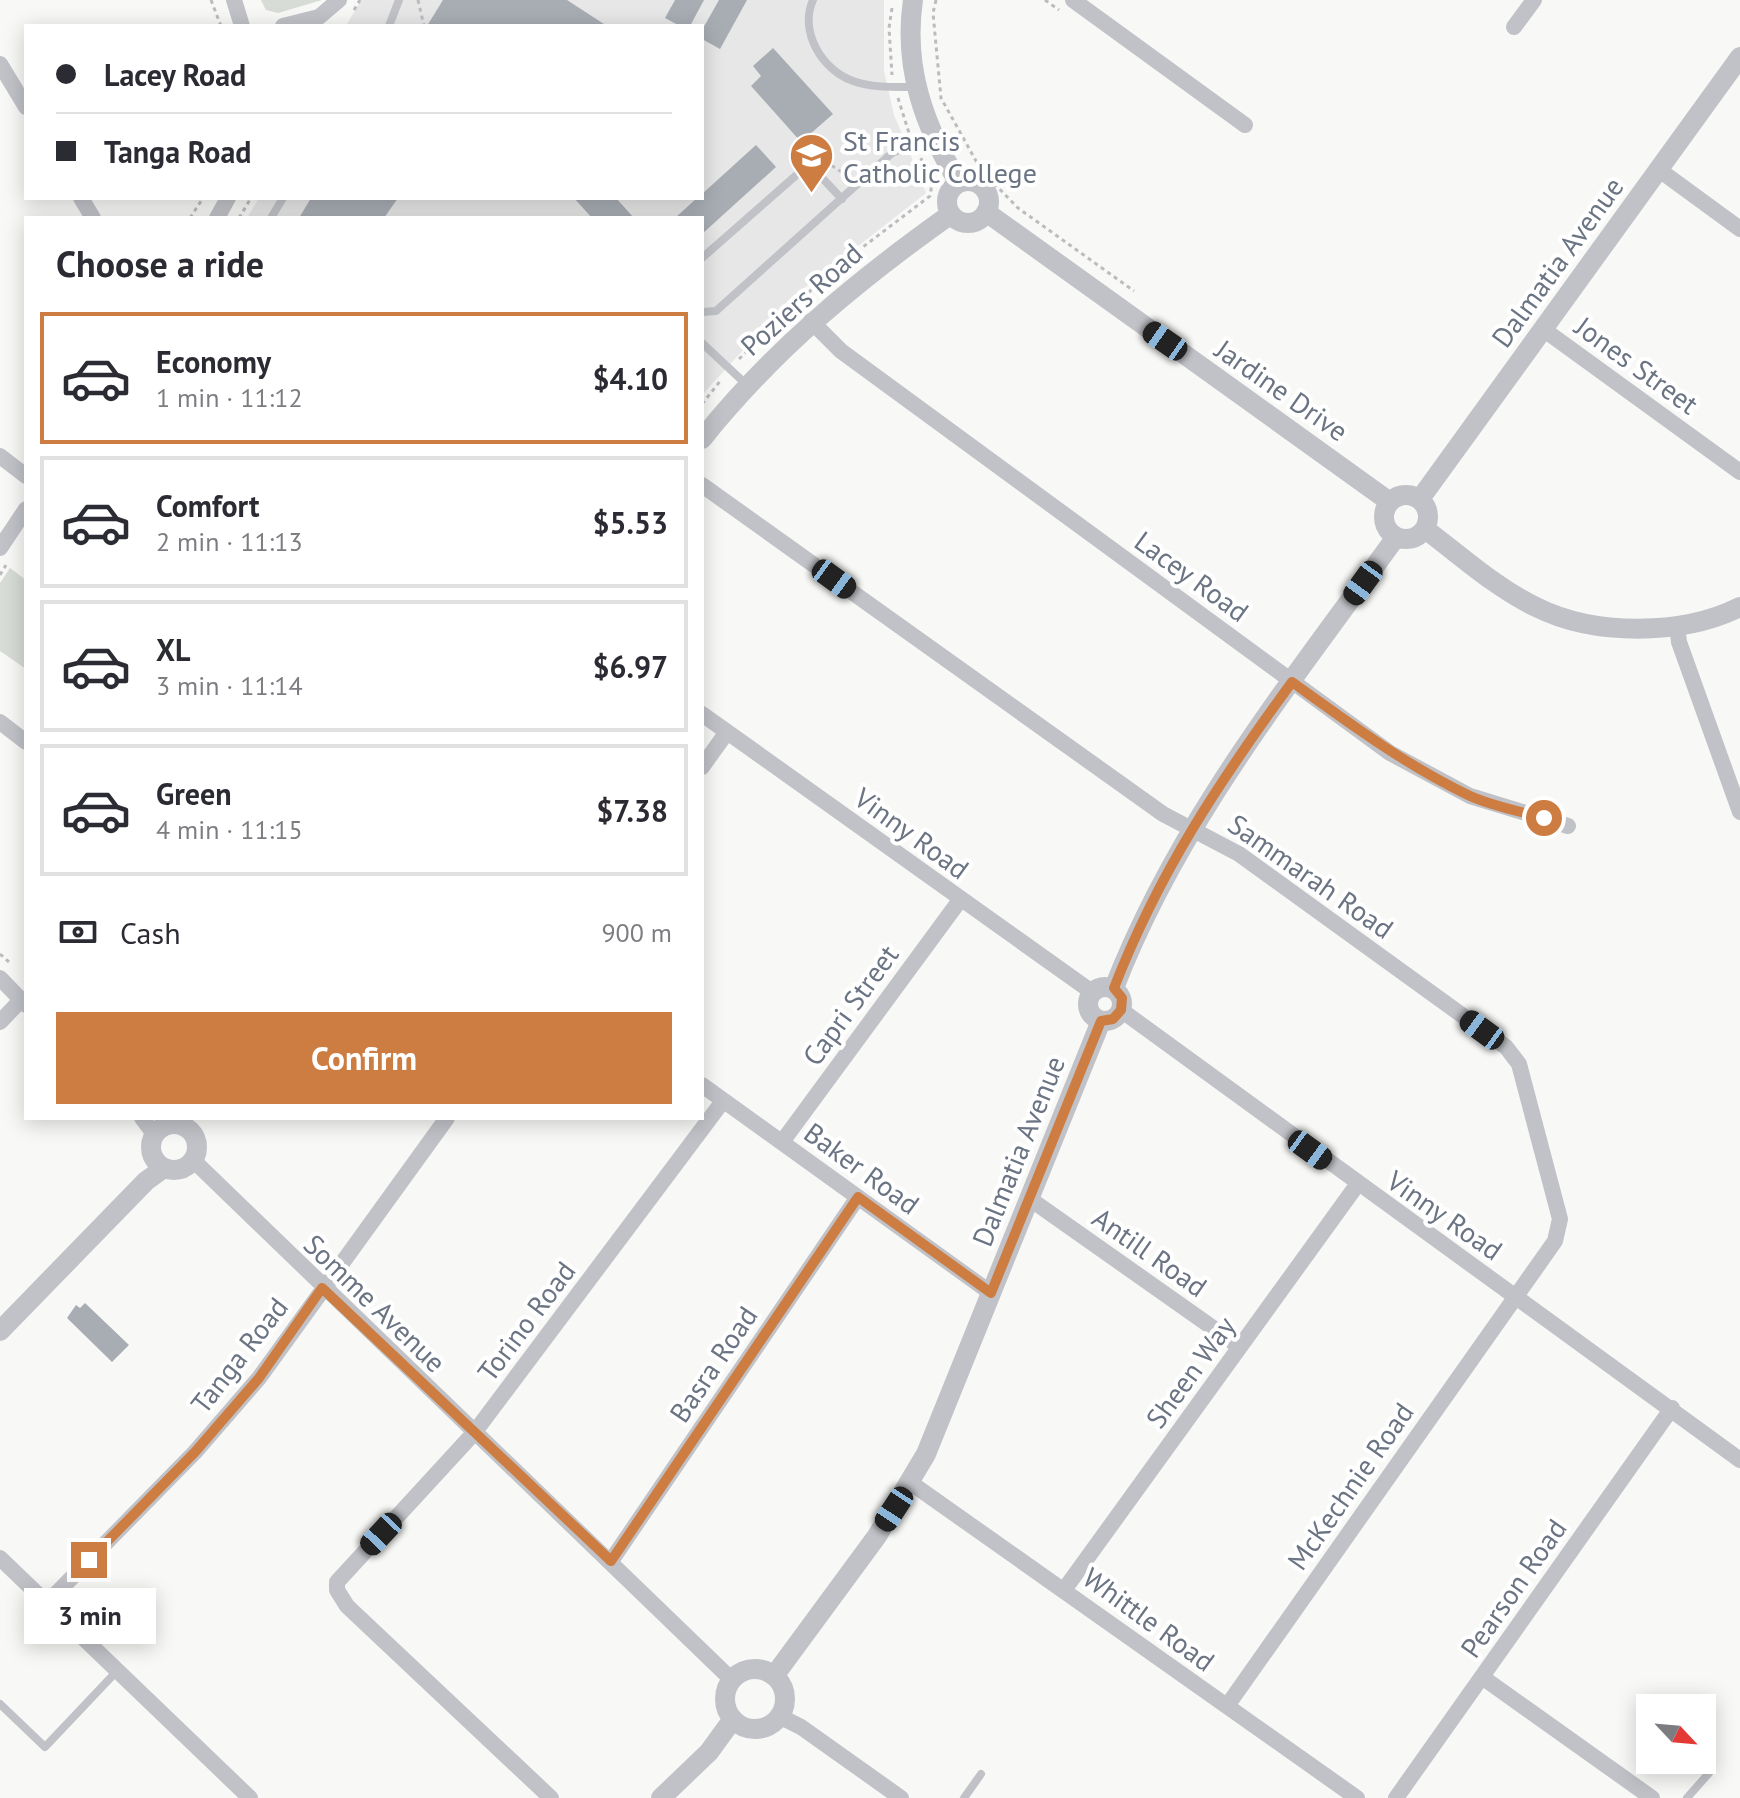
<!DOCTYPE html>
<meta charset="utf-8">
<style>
body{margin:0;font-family:"PT Sans",sans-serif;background:#f2f2f3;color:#2b2b33;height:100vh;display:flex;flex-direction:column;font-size:30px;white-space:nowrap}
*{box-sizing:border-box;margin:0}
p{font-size:26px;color:#7c7c81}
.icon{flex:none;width:44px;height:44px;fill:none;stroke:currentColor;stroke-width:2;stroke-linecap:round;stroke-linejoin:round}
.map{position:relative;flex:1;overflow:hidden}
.details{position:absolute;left:24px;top:216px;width:680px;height:904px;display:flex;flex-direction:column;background:#fff;border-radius:0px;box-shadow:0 4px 20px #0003}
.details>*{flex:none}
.hud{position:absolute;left:24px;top:24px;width:680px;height:176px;border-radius:0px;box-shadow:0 4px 20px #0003;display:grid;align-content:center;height:176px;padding:0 32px;background:#fff}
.needle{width:52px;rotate:116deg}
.controls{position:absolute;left:1636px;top:1694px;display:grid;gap:16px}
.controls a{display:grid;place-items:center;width:80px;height:80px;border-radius:0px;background:#fff;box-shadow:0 4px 20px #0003;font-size:40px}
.end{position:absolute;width:36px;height:36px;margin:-18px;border:10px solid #cd7d42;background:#fff;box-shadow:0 0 0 4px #fff}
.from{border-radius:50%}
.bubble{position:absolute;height:56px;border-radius:0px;background:#fff;box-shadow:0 4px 20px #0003;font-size:26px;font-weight:700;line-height:56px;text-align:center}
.car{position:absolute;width:24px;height:48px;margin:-24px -12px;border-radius:10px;box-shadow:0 0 6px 2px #0007;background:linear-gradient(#222 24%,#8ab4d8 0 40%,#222 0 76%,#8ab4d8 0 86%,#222 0)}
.hud b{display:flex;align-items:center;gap:28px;height:76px;font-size:30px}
.hud b+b{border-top:2px solid #e1e1e2}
.hud i{width:20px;height:20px;background:#2b2b33}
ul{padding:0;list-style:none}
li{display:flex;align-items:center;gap:24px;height:132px;margin:0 16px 12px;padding:0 16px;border:4px solid #e1e1e2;border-radius:0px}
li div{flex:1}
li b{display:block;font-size:30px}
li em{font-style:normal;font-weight:700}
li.current{border-color:#cd7d42}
li>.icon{width:72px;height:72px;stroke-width:1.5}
h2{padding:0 32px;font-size:36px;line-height:96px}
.pay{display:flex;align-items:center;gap:20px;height:88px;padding:0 32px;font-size:30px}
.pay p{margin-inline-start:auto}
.cta{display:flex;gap:16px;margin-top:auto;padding:16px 32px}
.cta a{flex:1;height:92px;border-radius:0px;background:#cd7d42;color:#fff;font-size:32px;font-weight:700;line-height:92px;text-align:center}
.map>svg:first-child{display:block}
.built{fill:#e6e7e6}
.green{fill:#d7dcd6}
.building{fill:#a8adb4}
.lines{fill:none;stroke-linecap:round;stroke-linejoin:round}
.path{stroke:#babcbf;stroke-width:3;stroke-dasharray:4 4;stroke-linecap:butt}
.service{stroke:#c0c2c7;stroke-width:8}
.minor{stroke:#c0c2c7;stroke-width:16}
.tertiary{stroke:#c0c2c7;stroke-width:20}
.route{stroke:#cd7d42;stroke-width:10}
.labels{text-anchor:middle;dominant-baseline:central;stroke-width:8;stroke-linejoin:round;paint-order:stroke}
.poi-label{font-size:28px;fill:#6b7483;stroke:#fff;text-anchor:start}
.street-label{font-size:28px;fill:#6b7483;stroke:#fff}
</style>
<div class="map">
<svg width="1740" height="1798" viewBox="0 0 1740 1798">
<rect width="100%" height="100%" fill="#f8f8f6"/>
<path class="built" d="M361,0h523v71l10,44 32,78 -137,107 -87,95v-177h-455l12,-20h443v-172h-356z"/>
<path class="green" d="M261,0h61l-44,13 -12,-3z
M10,568l16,12v89l-26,-18v-68z"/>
<path class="building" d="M443,0h124l40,26h-180z
M675,0h29l-14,26h-10l-15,-8z
M719,0h28l-27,49 -18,-10v-9z
M773,48l60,66 -32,28 -50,-56 10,-10 -8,-10z
M756,145l20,22 -74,67v-16h-27l22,-20h5v-4z
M311,198h87l-14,20h-85z
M574,198h42l18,20h-42z
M85,1303l44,42 -17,17 -45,-44 9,-13 4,3z"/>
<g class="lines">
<path class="path" d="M211,0l10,26
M418,0l6,26
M936,0l-3,13 8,85 40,72 37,38 116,83
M1045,0l14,10
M892,8l-3,20 3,47
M354,10l6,-10
M898,98l11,35
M825,161l24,16
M190,218l13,-20
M239,218l12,-20
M739,359l91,-87 100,-76 2,-13 -13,-29
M702,404l19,-24
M0,575l6,-10
M0,954l9,8"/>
<path class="service" d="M813,0c-14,32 9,70 40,81 19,7 42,6 62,6
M389,26l10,-26
M271,218l12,-20
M702,258l107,-94 33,35
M702,312l14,-1 176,-158 40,-16
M702,343l46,43
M0,1704l45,43 72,-76
M964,1798l17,-24
M1687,1798l22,-25"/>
<path class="minor" d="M234,0l8,26
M1073,0l172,125
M283,26l36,-9 20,-17
M1514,27l20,-27
M0,64l26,43
M1658,169l82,60
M81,198l12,20
M217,218l11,-20
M811,321l30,30 549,402 80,43 98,30
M1543,329l197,143
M0,456l26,20
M702,485l461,329 76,40 267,193 13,17 41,155 -5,22 -328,465
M0,548l26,-39
M1677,625l2,17 61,170
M702,714l390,278
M0,722l26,20
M702,767l25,-35
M0,978l26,27
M1121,1010l619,450
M0,1022l21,-22
M702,1085l289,208
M142,1118l12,16
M782,1142l178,-242
M193,1160l539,520
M1030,1199l210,148
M911,1483l446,315
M0,1558l250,240
M611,1561l247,-364
M1064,1590l293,-405
M47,1603l148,-151 64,-74 188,-260
M1482,1677l170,121
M779,1716l22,11 100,71
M551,1798l-204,-192 -10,-16v-8l137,-149 249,-332
M1396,1798l276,-390"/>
<path class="tertiary" d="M913,0c-10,67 11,126 46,183
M947 202a21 21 0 1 1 42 0a21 21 0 1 1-42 0Z
M986,212l404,290
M702,439c71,-89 156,-159 249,-225
M1384 517a22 22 0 1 1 44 0a22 22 0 1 1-44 0Z
M1420,499l320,-442
M1425,529c35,26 71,59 111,78 58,29 146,29 204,0
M1088 1004a17 17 0 1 1 34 0a17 17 0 1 1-34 0Z
M1114,988c65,-168 178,-306 282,-451
M151 1147a23 23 0 1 1 46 0a23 23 0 1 1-46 0Z
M0,1331l146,-150 18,-13
M725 1699a30 30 0 1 1 60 0a30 30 0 1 1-60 0Z
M774,1676l103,-140 49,-82 175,-433
M661,1798l48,-46 24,-33"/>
</g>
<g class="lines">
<path class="route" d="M89,1560l106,-108 64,-74 63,-90 289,273 247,-364 133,96 110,-272 12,-2 8,-9 1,-12 -8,-10c45,-116 105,-206 178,-306 57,41 112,82 176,113 23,11 51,16 76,23"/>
</g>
<defs>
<symbol id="school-pin" viewBox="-11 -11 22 30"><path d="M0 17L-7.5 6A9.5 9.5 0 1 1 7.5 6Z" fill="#cd7d42" stroke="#fff"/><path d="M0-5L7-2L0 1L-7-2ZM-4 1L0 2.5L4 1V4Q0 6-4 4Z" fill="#fff"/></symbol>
</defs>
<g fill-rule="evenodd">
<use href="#school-pin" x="786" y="130" width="51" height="69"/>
</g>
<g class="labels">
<g class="poi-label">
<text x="843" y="140">St Francis<tspan x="843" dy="32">Catholic College</tspan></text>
</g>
<g class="street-label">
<text transform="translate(1557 262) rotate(-54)">Dalmatia Avenue</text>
<text transform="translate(801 299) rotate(-42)">Poziers Road</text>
<text transform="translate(1637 365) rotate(36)">Jones Street</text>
<text transform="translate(1282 390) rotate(35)">Jardine Drive</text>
<text transform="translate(1192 576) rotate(36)">Lacey Road</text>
<text transform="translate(912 833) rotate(36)">Vinny Road</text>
<text transform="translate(1311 876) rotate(35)">Sammarah Road</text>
<text transform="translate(850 1005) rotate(-54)">Capri Street</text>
<text transform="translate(1018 1151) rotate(-68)">Dalmatia Avenue</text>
<text transform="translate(862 1168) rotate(36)">Baker Road</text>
<text transform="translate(1445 1215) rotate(35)">Vinny Road</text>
<text transform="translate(1150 1252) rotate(35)">Antill Road</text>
<text transform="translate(375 1303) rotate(44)">Somme Avenue</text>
<text transform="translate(526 1321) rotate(-53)">Torino Road</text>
<text transform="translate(239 1355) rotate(-52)">Tanga Road</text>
<text transform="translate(713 1364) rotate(-56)">Basra Road</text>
<text transform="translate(1190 1372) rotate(-54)">Sheen Way</text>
<text transform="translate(1350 1486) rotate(-55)">McKechnie Road</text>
<text transform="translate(1513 1588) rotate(-55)">Pearson Road</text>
<text transform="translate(1149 1619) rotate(36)">Whittle Road</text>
</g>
</g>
</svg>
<div class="controls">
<a><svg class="needle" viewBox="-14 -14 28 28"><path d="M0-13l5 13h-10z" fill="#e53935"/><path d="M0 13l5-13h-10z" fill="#7c7c81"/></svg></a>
</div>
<i class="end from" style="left:1544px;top:818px"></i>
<i class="end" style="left:89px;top:1560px"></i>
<div class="bubble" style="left:24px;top:1588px;width:132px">3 min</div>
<i class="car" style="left:1165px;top:341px;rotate:305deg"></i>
<i class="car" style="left:834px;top:579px;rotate:126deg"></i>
<i class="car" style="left:1363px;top:583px;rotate:216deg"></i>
<i class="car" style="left:1482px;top:1030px;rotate:306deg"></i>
<i class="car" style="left:1310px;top:1150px;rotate:126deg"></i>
<i class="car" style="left:894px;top:1509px;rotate:213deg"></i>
<i class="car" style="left:381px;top:1534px;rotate:223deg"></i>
<div class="hud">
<b><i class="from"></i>Lacey Road</b>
<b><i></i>Tanga Road</b>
</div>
<section class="details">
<h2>Choose a ride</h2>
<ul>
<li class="current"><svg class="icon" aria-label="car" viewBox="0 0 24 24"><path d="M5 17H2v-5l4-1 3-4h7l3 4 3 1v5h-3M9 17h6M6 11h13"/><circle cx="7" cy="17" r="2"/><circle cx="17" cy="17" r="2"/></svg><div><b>Economy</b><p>1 min · 11:12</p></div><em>$4.10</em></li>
<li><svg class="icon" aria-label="car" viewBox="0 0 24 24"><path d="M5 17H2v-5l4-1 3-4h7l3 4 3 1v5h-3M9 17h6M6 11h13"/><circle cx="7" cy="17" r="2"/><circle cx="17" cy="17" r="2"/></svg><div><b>Comfort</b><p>2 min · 11:13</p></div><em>$5.53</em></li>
<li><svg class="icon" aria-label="car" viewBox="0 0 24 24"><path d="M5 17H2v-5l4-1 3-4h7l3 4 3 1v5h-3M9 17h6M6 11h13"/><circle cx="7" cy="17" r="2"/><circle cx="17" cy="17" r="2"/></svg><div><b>XL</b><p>3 min · 11:14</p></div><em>$6.97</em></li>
<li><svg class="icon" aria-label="car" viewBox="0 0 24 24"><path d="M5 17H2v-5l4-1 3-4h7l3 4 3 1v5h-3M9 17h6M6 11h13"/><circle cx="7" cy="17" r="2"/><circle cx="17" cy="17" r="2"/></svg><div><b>Green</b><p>4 min · 11:15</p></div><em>$7.38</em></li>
</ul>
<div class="pay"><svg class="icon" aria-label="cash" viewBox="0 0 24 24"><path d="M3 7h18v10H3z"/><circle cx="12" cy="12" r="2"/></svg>Cash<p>900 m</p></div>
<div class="cta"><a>Confirm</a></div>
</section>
</div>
